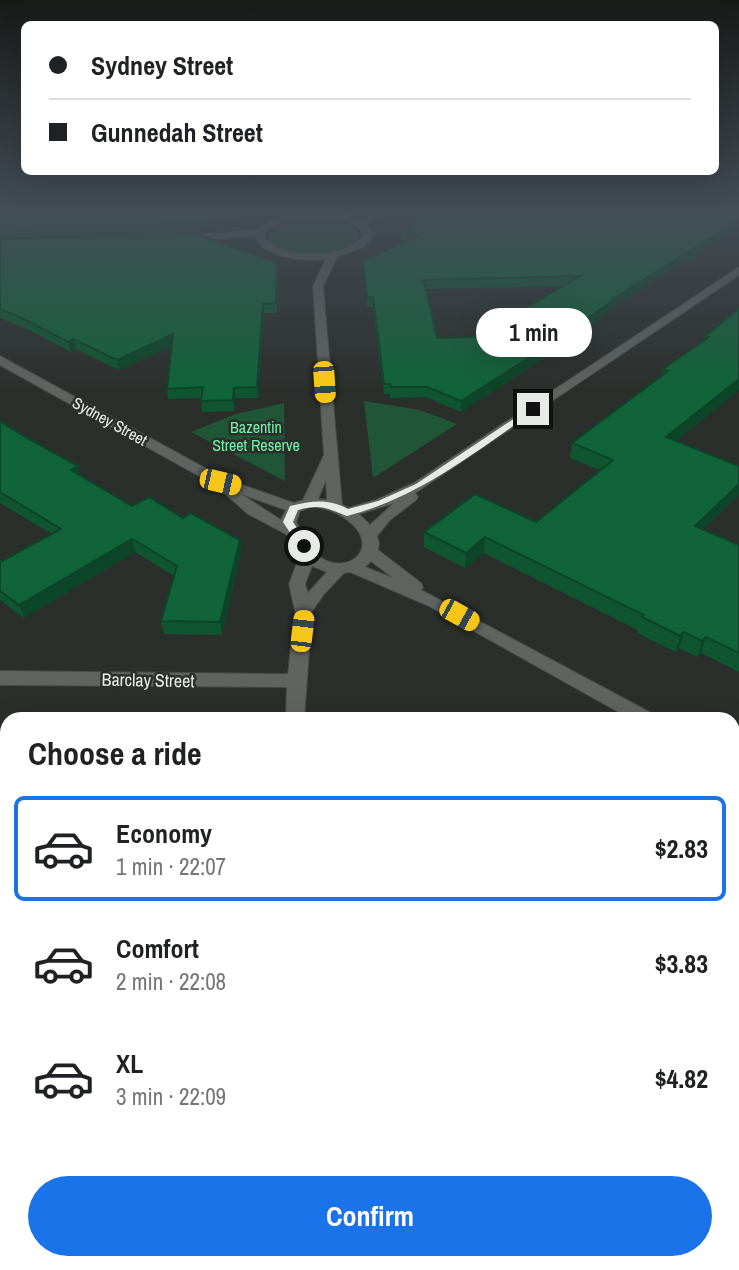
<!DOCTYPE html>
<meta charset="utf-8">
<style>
body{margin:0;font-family:"Archivo Narrow",sans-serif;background:#f6f6f6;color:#202124;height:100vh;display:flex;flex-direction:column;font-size:26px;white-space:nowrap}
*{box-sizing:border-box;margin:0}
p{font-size:23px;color:#757577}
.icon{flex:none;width:38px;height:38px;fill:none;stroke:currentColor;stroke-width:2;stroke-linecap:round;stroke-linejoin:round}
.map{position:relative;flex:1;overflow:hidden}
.drawer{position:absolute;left:0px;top:712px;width:740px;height:558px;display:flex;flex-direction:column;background:#fff;border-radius:21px 21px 0 0;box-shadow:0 7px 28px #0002}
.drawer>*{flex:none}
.guide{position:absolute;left:21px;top:21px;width:698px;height:154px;border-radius:10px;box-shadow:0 7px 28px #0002;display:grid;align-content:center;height:154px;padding:0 28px;background:#fff}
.end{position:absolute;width:32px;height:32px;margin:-16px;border:9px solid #e8eae8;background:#111;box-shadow:0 0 0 4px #111}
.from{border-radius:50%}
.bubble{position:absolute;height:49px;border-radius:24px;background:#fff;box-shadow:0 7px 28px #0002;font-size:23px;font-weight:700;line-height:49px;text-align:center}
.car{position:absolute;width:21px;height:42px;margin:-21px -10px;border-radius:9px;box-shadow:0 0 5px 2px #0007;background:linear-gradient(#f5c518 24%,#345 0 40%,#f5c518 0 76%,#345 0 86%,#f5c518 0)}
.guide b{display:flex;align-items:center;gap:24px;height:66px;font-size:26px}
.guide b+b{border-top:2px solid #e0e0e0}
.guide i{width:18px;height:18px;background:#202124}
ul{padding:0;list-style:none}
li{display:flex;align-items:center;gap:21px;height:105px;margin:0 14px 10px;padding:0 14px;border:4px solid transparent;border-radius:10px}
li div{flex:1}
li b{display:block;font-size:26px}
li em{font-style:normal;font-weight:700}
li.active{border-color:#1a73e8}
li>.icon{width:63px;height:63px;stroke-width:1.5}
h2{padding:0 28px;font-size:32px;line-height:84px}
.button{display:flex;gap:14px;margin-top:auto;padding:14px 28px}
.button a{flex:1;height:80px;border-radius:42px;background:#1a73e8;color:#fff;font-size:28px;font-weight:700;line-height:80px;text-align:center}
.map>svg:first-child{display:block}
.green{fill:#205537}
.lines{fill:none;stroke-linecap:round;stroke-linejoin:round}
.minor-casing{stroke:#474a48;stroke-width:2}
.minor{fill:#5f6461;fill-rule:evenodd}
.wall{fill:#0f5532;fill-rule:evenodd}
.shaded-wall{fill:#0c4529}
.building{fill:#11633a;stroke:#0c4529;stroke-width:2;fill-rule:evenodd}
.route{fill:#e8eae8}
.labels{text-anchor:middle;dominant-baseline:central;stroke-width:5;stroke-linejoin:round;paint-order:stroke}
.far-street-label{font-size:16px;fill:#e8eae8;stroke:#2b2f2c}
.far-park-label{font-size:16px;fill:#73f2a9;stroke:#2b2f2c}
.street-label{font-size:18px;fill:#e8eae8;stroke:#2b2f2c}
</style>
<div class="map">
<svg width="739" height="1270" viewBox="0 0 739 1270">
<rect width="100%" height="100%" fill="#2b2f2c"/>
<path class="green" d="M315,219c15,1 31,1 43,12v9c-19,19 -70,20 -89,1l-1,-5c10,-15 30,-16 47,-17z
M364,401l56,9 37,14 -84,54z
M284,403l1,78 -94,-49 45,-18z"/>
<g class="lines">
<defs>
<path id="minor" d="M364,212l-14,5 11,3 13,-8h11l-18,13 7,10 -9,11 -28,11 -14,29 19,219 6,3 28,-8 38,-17 325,-216v8l-324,218 3,4 -2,3 -26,20 -13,16 2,7 -1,7 43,33 2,4 -2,3 232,124 2,5h-24l-202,-113 -79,-34 -6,1 -19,20 -13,18 -8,108h-18l1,-32 -287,-2v-14l288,3 7,-63 -6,-27 11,-29 -14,-21 -38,-20 -33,-29 -215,-120v-9l225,123 69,24 9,-3 21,-45 -11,-169 13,-27c-22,2 -62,1 -71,-23l-73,6 -5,-3 5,-3 75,-6 13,-10 27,-7zM310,218c20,0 42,-2 54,17 -21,25 -77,26 -100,3l2,-8 21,-10zM326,480l1,20 -9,-1zM241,494l45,16 -5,10zM394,503l-24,22 -11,-11zM310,507c14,0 25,4 36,12 39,28 0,61 -30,35 -9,-8 -15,-21 -20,-32l4,-11zM371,561l22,17 -28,-11zM312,566l15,6 -19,21 -3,-9z
M733,760l6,2v17l-6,-2z
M226,1264h30l-1,6h-30z"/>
</defs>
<use href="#minor" class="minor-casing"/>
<use href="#minor" class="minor"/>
</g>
<path class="wall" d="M0,212h251l-51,20 -200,6z
M402,212h337v15l-126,80v2l-24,17v3l-128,83 -35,-15 -36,1v-4h-6l-11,-87h-6l-4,-46 44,-20 -6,-2 1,-9 22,-11zM563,286l-86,51 -40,1 -11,-49z
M0,239l277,24v50h-13l-6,85h-22l-2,13 -32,1 -1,-14 -33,1 -1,-10 5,-43 -53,24 -43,-21 -5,3 -42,-22 -29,-12z
M739,309v81l-63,51 63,25v29l-36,34 36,16v127l-38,-19 -4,4 -18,-9 -3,4 -39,-19 1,-3 -154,-77 -19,15 -41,-21v-15l112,-10 64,-52 -30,-12 2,-15 89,-66 2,-8 41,-28 1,-5z
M0,421l27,17 51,28 2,9 52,31 51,12 57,22 1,12 -19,83 -58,-1 -3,-13 13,-45 -39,-24 -111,66 -24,-18v-38l52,-28 -52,-31z
M0,738h7v68h-7z
M0,907h7v226h-7z"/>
<path class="shaded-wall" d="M227,212h24l-51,20 -2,-9z
M739,220v7l-126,80v2l-24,17v3l-128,83v-11l127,-83 25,-19z
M263,304l1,9 -6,85 -1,-11z
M173,334l1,11 -55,25 -2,-10z
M74,339l2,10 -5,3 -3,-10z
M739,379v11l-77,62 4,-15z
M234,388l2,10 -2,13 -1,-11z
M78,466l3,12 -10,-8z
M739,484v11l-48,46 4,-15z
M485,537l-1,16 -19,15 1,-15z
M132,539l3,13 -111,66 -5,-13z
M240,540l1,12 -19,83 -2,-13z
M684,632l-5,16 -3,4 4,-16z
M706,637l-5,16 -4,4 5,-16z"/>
<path class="building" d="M0,212h227l-29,11 -198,6z
M431,212h308v8l-126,79h2l-27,19 2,1 -129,82 -34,-14h-36l-1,-3h-6l-11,-87 -6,1 -4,-37 56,-26 -17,-5 33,-17zM580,276l-103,61 -40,1 -13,-58z
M197,234l80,29 -1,40 -13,1 -6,83 -23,1 -1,12 -32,1 2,-14 -36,2 6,-55 -56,26 -43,-21 -6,3 -42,-22 -26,-11v-70z
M739,309v70l-73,58 73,29v18l-44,42 44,19v108l-33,-16 -4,4 -18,-9 -4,4 -38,-19 2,-2 -159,-78 -19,16 -42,-21 51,-38 61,28 77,-62 -41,-17 96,-72 -5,-2 46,-32 -4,-1z
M0,421l27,17 51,28 -7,4 61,36 17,-9 34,21 8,-5 49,27 -20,82 -59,-1 16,-55 -45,-27 -113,66 -19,-14v-29l61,-33 -61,-37z
M0,738h7v47h-7z
M0,907h7v210l-7,-1z"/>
<linearGradient id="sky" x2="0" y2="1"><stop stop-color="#181a18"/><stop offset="0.54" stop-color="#444d56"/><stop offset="1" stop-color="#444d56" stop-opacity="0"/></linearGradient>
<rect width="739" height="390" fill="url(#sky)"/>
<path class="route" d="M533,406l3,4c-61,42 -116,87 -189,106 -21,-8 -26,-12 -49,-6l-5,12 16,24 -2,2h-7l-17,-26 7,-16c22,-5 38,-8 58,3l30,-8 38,-17z"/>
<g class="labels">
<g class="far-street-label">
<text transform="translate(110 421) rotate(29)">Sydney Street</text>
</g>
<g class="far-park-label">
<text x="256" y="427">Bazentin<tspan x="256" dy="18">Street Reserve</tspan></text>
</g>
<g class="street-label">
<text transform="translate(148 680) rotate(1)">Barclay Street</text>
</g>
</g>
</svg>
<i class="end from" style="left:304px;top:546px"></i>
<i class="end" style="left:533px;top:409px"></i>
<div class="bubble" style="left:476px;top:308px;width:116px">1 min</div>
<i class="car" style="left:324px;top:382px;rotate:176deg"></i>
<i class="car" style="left:220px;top:482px;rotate:103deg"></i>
<i class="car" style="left:459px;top:615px;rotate:119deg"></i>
<i class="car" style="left:302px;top:631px;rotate:7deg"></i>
<div class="guide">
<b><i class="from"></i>Sydney Street</b>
<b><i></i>Gunnedah Street</b>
</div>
<section class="drawer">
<h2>Choose a ride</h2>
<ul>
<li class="active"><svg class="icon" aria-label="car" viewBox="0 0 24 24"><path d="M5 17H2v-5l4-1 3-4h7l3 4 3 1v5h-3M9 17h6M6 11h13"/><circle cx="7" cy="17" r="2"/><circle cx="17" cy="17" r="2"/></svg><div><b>Economy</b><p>1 min · 22:07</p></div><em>$2.83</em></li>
<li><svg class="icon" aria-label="car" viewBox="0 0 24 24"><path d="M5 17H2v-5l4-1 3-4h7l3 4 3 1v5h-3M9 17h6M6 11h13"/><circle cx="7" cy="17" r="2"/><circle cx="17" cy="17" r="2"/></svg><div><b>Comfort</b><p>2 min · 22:08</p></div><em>$3.83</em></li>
<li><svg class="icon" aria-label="car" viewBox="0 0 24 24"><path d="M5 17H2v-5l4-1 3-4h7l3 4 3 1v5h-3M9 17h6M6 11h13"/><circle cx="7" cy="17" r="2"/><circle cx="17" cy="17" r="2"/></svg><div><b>XL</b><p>3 min · 22:09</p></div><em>$4.82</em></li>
</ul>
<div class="button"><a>Confirm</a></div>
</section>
</div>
